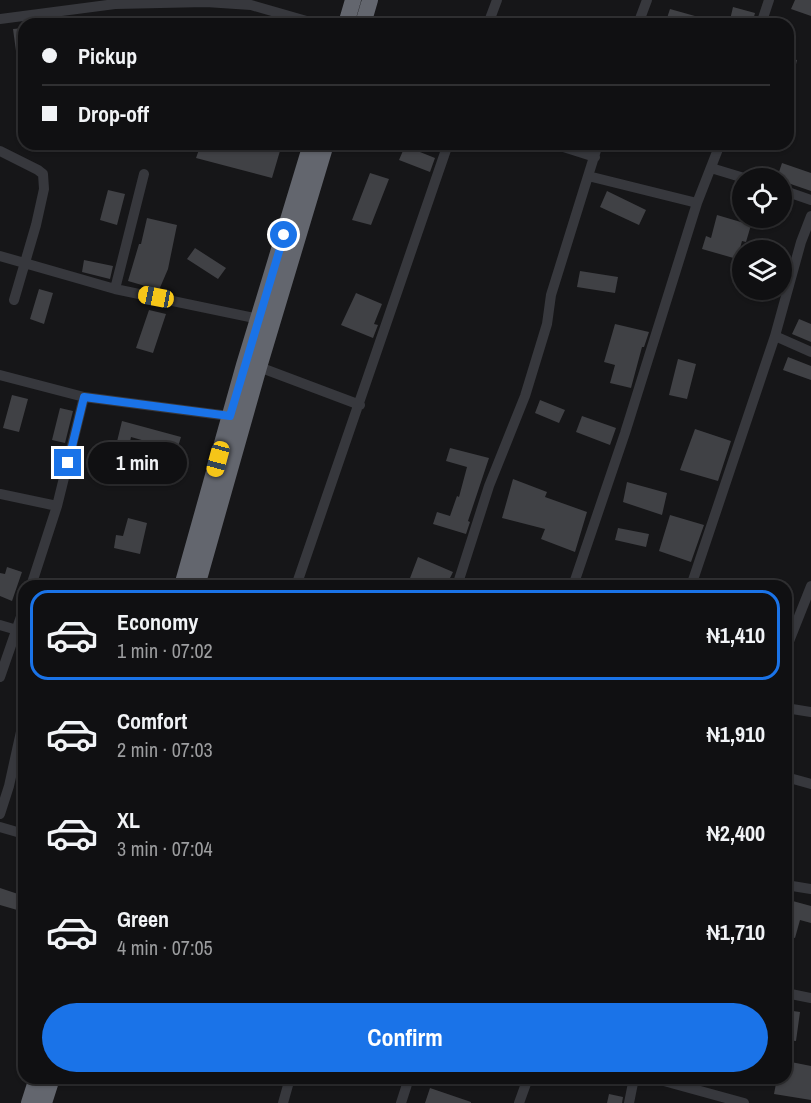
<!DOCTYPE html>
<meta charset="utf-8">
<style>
body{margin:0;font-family:"Archivo Narrow",sans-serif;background:#19191b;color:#f1f3f6;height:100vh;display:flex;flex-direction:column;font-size:22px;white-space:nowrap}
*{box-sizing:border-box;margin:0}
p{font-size:20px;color:#9c9d9f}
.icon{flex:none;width:33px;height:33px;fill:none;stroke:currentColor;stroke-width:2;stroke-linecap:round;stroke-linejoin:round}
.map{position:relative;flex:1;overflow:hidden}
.panel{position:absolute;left:18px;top:580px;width:774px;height:504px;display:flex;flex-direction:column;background:#101012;border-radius:18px;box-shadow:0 2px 4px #0004,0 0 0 2px #303032}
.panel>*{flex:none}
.top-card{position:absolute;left:18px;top:18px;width:776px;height:132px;border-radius:18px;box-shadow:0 2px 4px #0004,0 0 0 2px #303032;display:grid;align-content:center;height:132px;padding:0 24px;background:#101012}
.tools{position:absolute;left:732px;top:168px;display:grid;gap:12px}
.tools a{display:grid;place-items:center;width:60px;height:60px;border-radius:50%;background:#101012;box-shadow:0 2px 4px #0004,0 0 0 2px #303032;font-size:30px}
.end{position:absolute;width:27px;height:27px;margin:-14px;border:8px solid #1a73e8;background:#fff;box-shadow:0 0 0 3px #fff}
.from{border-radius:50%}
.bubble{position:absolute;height:42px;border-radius:21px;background:#101012;box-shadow:0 2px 4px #0004,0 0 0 2px #303032;font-size:20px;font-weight:800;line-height:42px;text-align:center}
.car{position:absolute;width:18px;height:36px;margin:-18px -9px;border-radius:8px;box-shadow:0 0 4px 2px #0007;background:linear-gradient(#f5c518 24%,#345 0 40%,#f5c518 0 76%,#345 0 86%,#f5c518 0)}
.top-card b{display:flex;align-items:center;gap:21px;height:57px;font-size:22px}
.top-card b+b{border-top:2px solid #303032}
.top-card i{width:15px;height:15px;background:#f1f3f6}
ul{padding:10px 0 0;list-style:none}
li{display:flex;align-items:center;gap:18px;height:90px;margin:0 12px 9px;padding:0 12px;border:3px solid transparent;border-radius:18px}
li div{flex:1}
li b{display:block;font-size:22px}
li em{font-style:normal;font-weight:800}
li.current{border-color:#1a73e8}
li>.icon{width:54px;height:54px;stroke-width:1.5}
.button{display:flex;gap:12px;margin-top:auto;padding:12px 24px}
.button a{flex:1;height:69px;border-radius:36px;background:#1a73e8;color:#fff;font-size:24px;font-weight:800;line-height:69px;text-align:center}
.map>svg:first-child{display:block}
.building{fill:#404145}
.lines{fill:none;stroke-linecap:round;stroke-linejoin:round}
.minor{stroke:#37383d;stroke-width:10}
.highway{stroke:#63666e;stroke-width:16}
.route{stroke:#1a73e8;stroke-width:8}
</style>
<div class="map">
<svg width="811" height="1103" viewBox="0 0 811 1103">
<rect width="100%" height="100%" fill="#161618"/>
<path class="building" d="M795,0h16v16l-20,-7z
M733,7l22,6 -3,11h-23z
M670,9l32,9 -2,6h-23l-11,-3z
M24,28v45h-5l-6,-44z
M788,58l9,2 -3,13 -6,-2z
M201,144h81l-10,34 -76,-20z
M405,146l30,12 -5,14 -31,-12z
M782,163l29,10v18l-29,-10v-3h-5z
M370,173l19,6 -18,46 -19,-5z
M108,190l17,4 -8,31 -17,-5z
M607,191l39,19 -7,15 -39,-18z
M717,215l34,10 -5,17 -4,-1 -5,18 -35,-10 4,-13 5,2z
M147,218l30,7 -9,44 -9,21 -31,-9 11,-37h2z
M195,248l31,20 -8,11 -31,-20z
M84,260l29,6 -3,13 -28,-7z
M580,271l38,6 -3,16 -38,-6z
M39,289l14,4 -9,31 -14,-5z
M356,293l26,11 -8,20 4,1 -5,13 -32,-13z
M149,310l17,4 -13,39 -17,-5z
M799,319l12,5v18l-19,-8z
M615,324l34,8 -5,15h-2l-11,41 -21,-5 5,-18 -11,-3z
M788,357l23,9v14l-28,-10z
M678,359l18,5 -9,35 -18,-4z
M12,395l16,4 -9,33 -16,-4z
M540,400l25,10 -6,13 -24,-10z
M60,408l13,3 -8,32 -13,-3z
M582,416l34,12 -6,17 -34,-13z
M122,421l59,16 -4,13 -46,-13 -5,24 -13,-3z
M695,429l36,12 -13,40 -38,-11z
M450,448l39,10 -21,63 2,1 -4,12 -33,-10 4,-12 13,4 7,-20 2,1 8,-30 -21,-6z
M513,479l34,13 -2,5 42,15 -12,40 -34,-13 4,-10 -43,-11z
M627,482l40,11 -5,22 -39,-13z
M670,515l34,10 -13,37 -32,-11z
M128,518l19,5 -7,31 -26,-6 2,-13 7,1z
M618,528l31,6 -3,13 -31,-7z
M418,557l35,15 -7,14h-39z
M7,567l15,5 -10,29 -12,-5v-23l5,1z
M0,888l24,8v16l-24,-7z
M789,900l22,6v17l-11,-3 -5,18 -9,-3v-26z
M786,1010l14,2 -4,29 -10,-1z
M786,1061l25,5v34l-37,-6 3,-16h9z
M430,1088l41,14v1h-46z
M609,1094l14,3 -1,6h-15z"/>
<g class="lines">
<path class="minor" d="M0,19l115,-15 91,-2 45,3 66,19
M488,24l9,-24
M638,24l9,-24
M761,24l8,-24
M554,144l41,13
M0,151l38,19 5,4 1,15 -8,36 -22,75
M711,168l33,10
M588,176l109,27
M782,190l29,10
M0,256l115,33 144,30
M115,289l29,-115
M775,336l36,16
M259,367l101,38
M0,375l84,22 145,19
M0,494l57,12
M458,583l17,3
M31,586l26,-80 27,-109
M296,586l152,-442
M457,586l32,-100 36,-90 22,-72 4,-29 47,-151
M573,586l52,-153 72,-230 23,-59
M691,586l84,-250 26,-94 10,-26
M0,625l17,5
M786,649l25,-63
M0,677l24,-69
M786,708l25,4
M786,777l25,7
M0,814l9,-28 15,-68
M0,827l24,7
M786,885l25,4
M786,993l25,5
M653,1078l91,25
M283,1103l7,-25
M401,1103l8,-25
M519,1103l9,-25
M629,1103l5,-25"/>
<path class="highway" d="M346,24l7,-24
M363,24l7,-24
M182,586l62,-221 67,-221
M197,586l62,-219 67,-223
M29,1103l8,-25
M44,1103l8,-25"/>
</g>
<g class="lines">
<path class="route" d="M68,463l16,-66 146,19 54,-181"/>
</g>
</svg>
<div class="tools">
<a><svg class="icon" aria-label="locate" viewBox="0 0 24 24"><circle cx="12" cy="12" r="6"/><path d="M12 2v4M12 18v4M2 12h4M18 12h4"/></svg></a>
<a><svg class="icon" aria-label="layers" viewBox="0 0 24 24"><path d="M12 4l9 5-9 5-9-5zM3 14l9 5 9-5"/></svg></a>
</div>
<i class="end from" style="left:284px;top:235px"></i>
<i class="end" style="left:68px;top:463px"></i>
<div class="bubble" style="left:88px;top:442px;width:99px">1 min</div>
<i class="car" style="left:156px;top:297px;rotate:281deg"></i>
<i class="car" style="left:218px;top:459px;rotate:195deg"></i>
<div class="top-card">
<b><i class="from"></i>Pickup</b>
<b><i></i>Drop-off</b>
</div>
<section class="panel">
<ul>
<li class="current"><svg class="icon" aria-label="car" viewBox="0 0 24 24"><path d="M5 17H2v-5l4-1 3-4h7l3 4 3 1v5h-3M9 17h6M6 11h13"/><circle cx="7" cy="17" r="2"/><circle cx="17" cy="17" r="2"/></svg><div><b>Economy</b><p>1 min · 07:02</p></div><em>₦1,410</em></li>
<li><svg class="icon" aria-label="car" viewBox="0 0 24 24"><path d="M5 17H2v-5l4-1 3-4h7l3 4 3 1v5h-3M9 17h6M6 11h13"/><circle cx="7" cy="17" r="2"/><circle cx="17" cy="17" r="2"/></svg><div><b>Comfort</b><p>2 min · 07:03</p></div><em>₦1,910</em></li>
<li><svg class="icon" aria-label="car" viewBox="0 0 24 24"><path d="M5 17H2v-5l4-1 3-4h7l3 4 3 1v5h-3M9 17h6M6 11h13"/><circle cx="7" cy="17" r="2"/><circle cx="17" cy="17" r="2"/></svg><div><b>XL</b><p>3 min · 07:04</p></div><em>₦2,400</em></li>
<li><svg class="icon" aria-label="car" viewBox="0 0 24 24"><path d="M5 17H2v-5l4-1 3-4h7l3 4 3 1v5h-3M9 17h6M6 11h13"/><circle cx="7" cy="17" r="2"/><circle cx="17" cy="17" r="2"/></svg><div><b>Green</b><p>4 min · 07:05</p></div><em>₦1,710</em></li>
</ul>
<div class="button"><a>Confirm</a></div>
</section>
</div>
